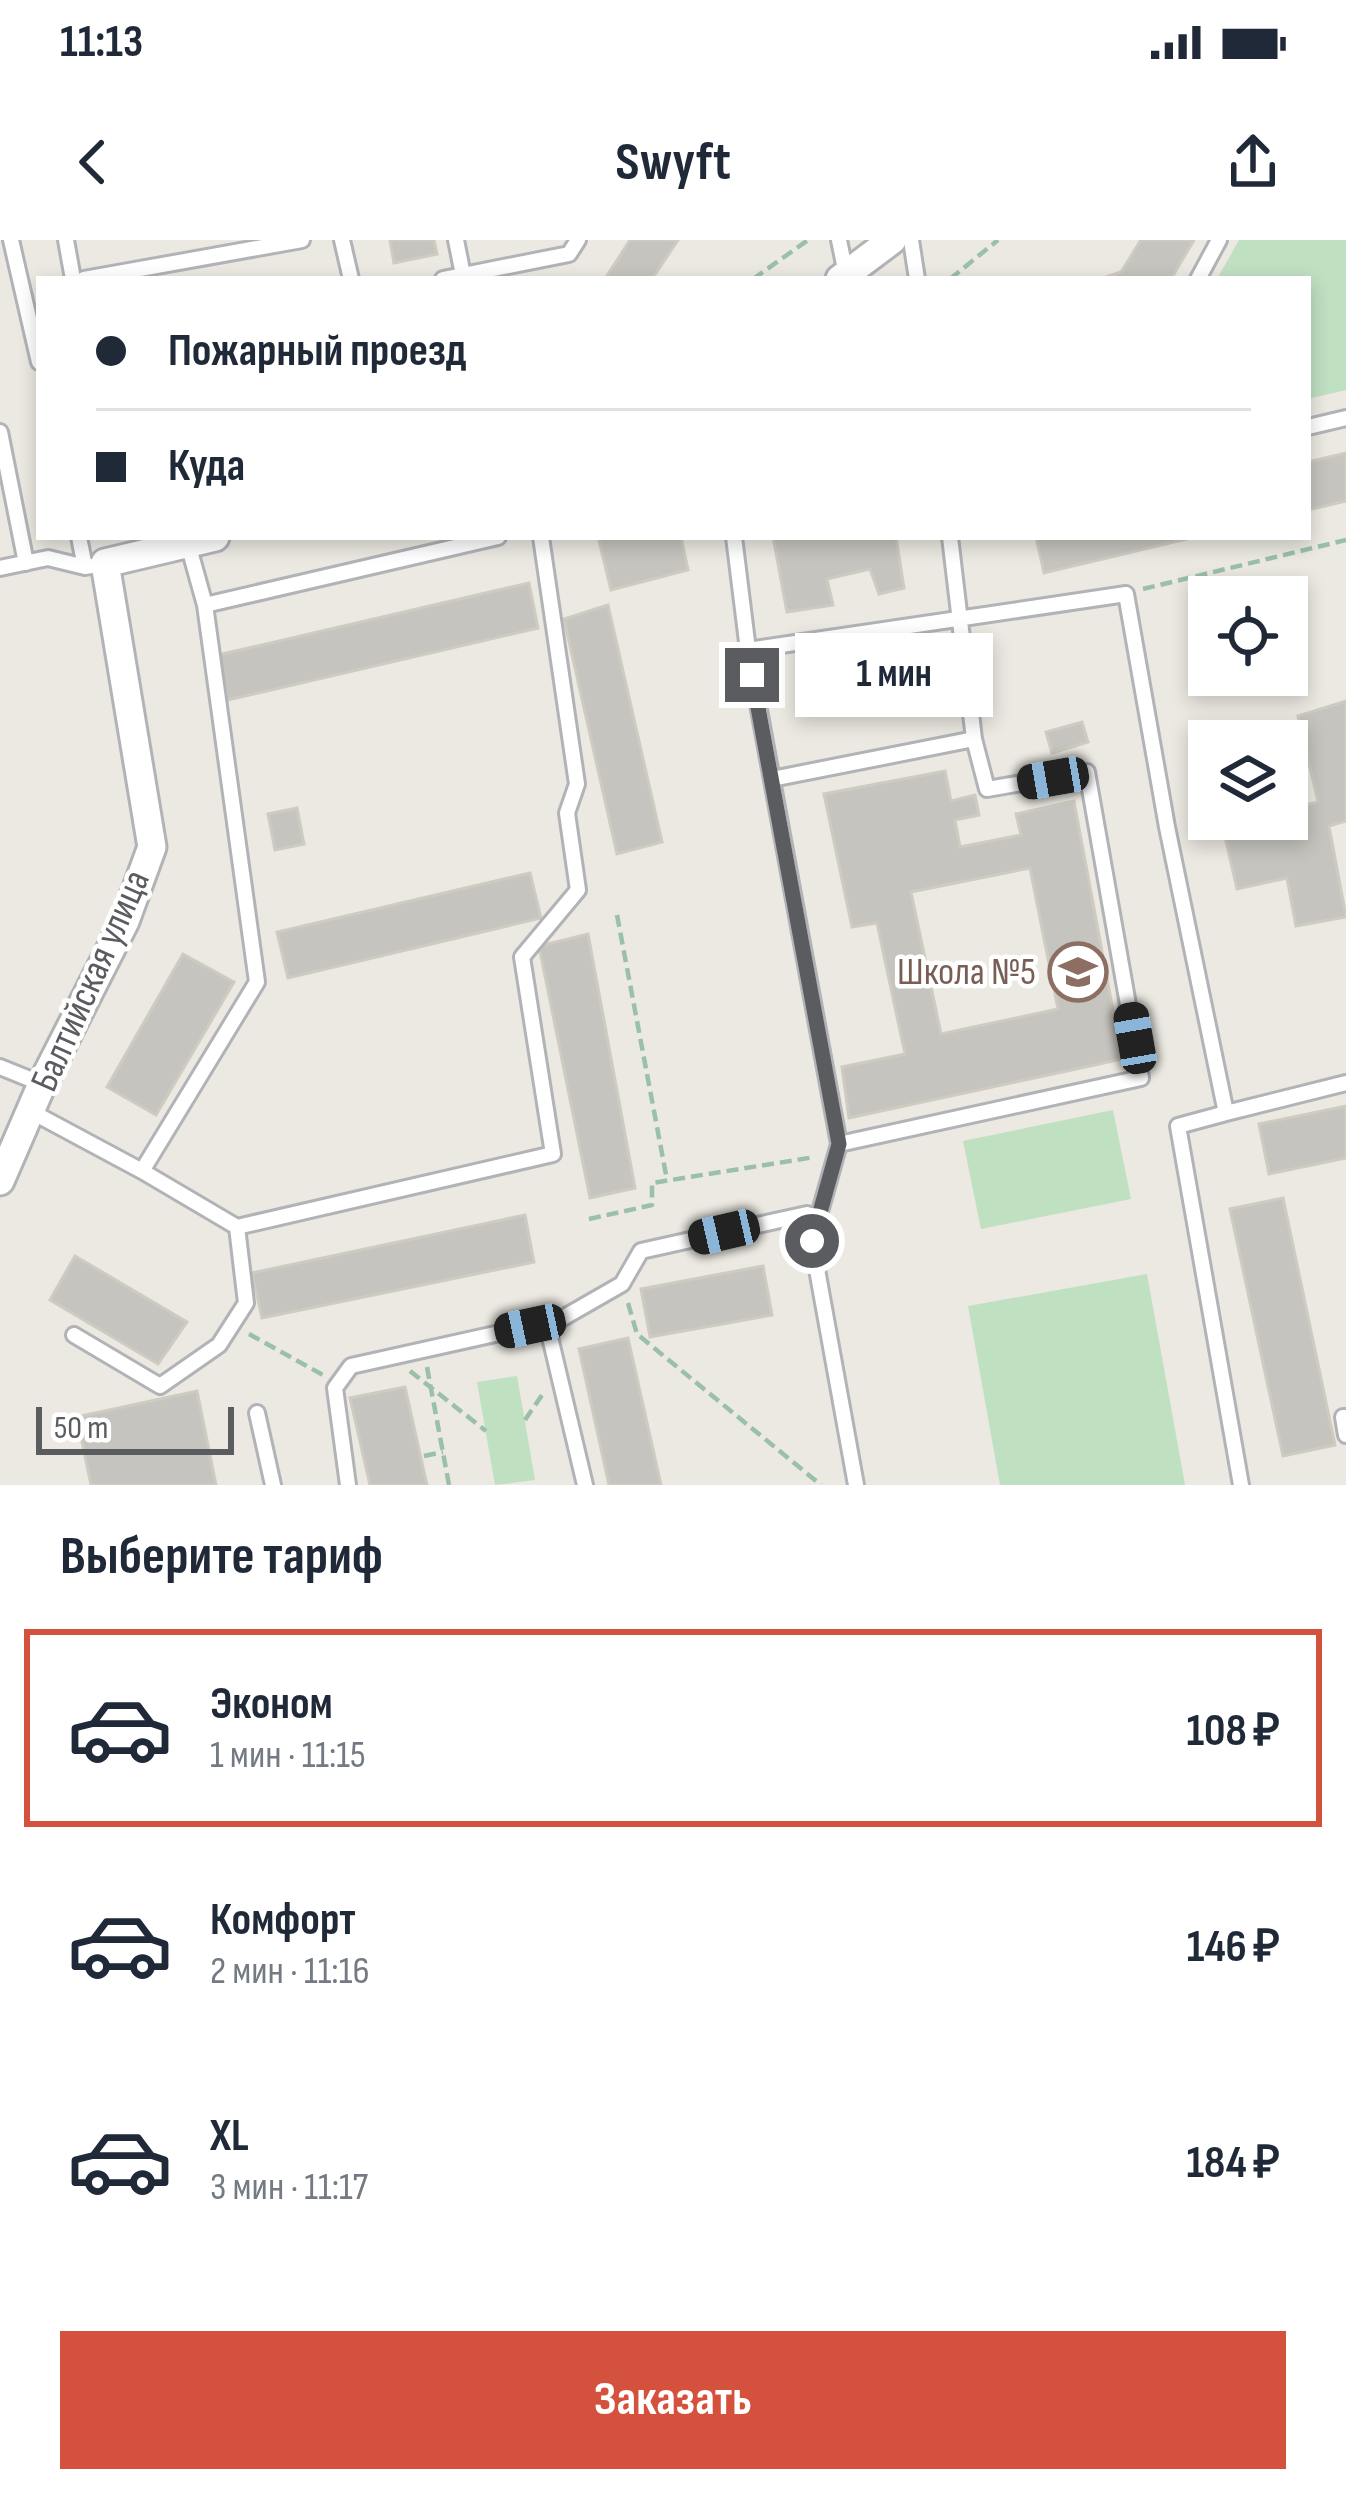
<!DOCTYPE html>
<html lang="ru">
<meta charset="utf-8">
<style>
body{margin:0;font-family:"Sofia Sans Condensed",sans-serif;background:#f6f6f7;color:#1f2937;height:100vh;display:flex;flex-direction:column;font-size:45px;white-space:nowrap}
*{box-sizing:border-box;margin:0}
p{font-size:39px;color:#747a83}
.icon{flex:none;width:66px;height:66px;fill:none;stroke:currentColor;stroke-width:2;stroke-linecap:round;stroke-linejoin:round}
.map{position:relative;height:1245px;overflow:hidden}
.drawer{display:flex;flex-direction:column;background:#fff;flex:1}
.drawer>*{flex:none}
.top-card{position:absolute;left:36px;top:36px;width:1275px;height:264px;border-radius:0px;box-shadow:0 6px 18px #0003;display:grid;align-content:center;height:264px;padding:0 60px;background:#fff}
.controls{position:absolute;left:1188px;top:336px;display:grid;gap:24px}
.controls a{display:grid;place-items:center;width:120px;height:120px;border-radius:0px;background:#fff;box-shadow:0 6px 18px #0003;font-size:60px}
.scale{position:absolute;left:36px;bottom:30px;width:198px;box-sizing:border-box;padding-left:12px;border:6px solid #5a5c60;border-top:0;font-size:33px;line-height:42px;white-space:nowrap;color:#5a5c60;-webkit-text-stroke:9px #fff;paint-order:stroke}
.end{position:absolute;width:54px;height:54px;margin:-27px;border:15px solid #5a5c60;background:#fff;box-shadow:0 0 0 6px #fff}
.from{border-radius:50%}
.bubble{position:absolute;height:84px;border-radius:0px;background:#fff;box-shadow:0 6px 18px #0003;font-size:39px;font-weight:700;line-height:84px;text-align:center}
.car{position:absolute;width:36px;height:72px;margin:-36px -18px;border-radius:15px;box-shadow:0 0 9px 3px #0007;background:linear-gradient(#222 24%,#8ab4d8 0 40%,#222 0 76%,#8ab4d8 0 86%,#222 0)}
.top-card b{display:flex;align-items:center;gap:42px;height:114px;font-size:45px}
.top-card b+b{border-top:3px solid #e0e1e3}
.top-card i{width:30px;height:30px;background:#1f2937}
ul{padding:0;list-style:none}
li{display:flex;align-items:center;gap:36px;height:198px;margin:0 24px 18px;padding:0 36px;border:6px solid transparent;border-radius:0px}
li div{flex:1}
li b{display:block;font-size:45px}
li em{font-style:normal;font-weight:700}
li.active{border-color:#d4513e}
li>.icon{width:108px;height:108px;stroke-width:1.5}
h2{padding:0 60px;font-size:54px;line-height:144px}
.primary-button{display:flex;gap:24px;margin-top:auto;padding:24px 60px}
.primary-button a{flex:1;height:138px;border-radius:0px;background:#d4513e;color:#fff;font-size:48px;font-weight:700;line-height:138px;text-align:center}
.status{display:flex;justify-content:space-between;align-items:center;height:84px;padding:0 60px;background:#fff;direction:ltr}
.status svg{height:33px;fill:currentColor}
header{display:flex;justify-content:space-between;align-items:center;height:156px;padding:0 60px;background:#fff;font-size:54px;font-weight:700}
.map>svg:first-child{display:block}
.green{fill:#c0e0c2}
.building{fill:#c6c4be;stroke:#cfcbc1;stroke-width:3;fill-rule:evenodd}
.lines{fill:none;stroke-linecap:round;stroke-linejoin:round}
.service-casing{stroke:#b2b3b7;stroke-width:20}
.minor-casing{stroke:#b2b3b7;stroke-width:33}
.path{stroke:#9ac0a7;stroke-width:4.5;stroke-dasharray:12 6;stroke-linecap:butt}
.service{stroke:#fff;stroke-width:14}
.minor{stroke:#fff;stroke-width:27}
.route{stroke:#5a5c60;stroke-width:15}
.labels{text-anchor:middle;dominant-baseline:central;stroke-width:9;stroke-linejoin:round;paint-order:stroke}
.education-label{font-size:39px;fill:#785e54;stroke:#fff;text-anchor:end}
.street-label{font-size:39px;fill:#5a5c60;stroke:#fff}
</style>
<div class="status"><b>11:13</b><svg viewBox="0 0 49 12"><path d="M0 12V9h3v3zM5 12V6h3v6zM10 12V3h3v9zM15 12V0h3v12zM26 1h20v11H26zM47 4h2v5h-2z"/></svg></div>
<header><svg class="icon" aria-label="back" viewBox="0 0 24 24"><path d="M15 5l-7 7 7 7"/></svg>Swyft<svg class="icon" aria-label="share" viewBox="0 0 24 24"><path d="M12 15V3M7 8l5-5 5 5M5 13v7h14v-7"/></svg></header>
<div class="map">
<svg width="1346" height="1245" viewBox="0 0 1346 1245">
<rect width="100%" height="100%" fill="#ebe9e1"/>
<path class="green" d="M1239,0h107v150l-38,9v-120h-91z
M1113,870l18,89 -150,30 -18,-88z
M1147,1034l38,211h-185l-32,-179z
M517,1136l18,104 -40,5 -18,-103z"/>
<path class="building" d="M390,0h44l3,14 -43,9z
M630,0h48l-26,39h-47z
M1141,0h53l-23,39h-71l21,-7z
M1346,213v48l-38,9v-48z
M598,297h83l7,33 -77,20z
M773,297h123l8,51 -25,6 -9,-25 -43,10 6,26 -46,7z
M1036,297h159l-151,36z
M529,343l9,45 -310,72 -10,-45z
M608,365l54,237 -45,12 -53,-235z
M908,423l4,23 -72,12 2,12 -28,5 -7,-42 28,-5 1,7z
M1346,461v120l-17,5 17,91 -50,9 -9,-48 -50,11 -16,-70h66v-9l31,-8 -20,-86z
M1082,482l6,20 -36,11 -6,-21z
M945,531l6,30 24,-6 4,20 -24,5 5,27 61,-12 -5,-21 58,-13 48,258 -273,59 -7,-51 63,-13 -28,-131 -25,4 -28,-133zM1030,628l28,141 -117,25 -30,-142z
M297,568l7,36 -29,6 -7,-36z
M530,633l11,45 -253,60 -11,-46z
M588,694l47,254 -45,10 -51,-252z
M183,714l51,28 -78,133 -49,-28z
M1346,866v52l-77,16 -10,-50z
M1283,958l52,247 -52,11 -53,-247z
M525,975l9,47 -272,56 -10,-45z
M75,1016l112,66 -29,42 -108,-64z
M763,1026l9,49 -122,22 -9,-48z
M628,1098l33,147h-52l-30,-136z
M405,1147l22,98h-57l-20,-87z
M197,1151l19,94h-125l-14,-68z"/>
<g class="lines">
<defs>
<path id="service" d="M11,0l28,122
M66,0l7,39
M342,0l9,39
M456,0l7,35
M839,0l7,34
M911,0l6,39
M84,39l218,-39
M443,39l126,-25 9,-14
M1198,39l21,-39
M1308,187l38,-9
M0,192l26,131
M79,297l6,30 6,-1
M734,297l14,113 91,494 -25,89
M0,328l48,-10 37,9
M205,365l293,-68
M748,410l378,-56 41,233 59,286 120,-30
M772,539l202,-40 -24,-202
M0,827l42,17
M32,872l110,59 115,-189 -52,-377 -17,-61
M1226,873l-48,13 63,359
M839,904l302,-66 -54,-306 -100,17 -13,-50
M237,987l316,-73 -31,-197 56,-67 -11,-77 10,-29 -36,-247
M74,1095l86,51 59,-41 27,-42 -9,-76 -95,-56
M257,1173l16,72
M1346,1177h-3l3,18
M348,1245l-13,-97 16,-22 207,-46
M585,1245l-36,-152 12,-14 61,-35 19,-33 166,-37 49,271"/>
<path id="minor" d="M840,39l52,-39
M0,941l42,-97 83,-163 27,-74 -47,-284 110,-26"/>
</defs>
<use href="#service" class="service-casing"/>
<use href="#minor" class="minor-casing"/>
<path class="path" d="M753,39l55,-39
M950,39l48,-39
M1143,349l203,-49
M617,675l50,265
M589,979l63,-14v-22l163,-26
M628,1063l9,31 184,151
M249,1094l74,41
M427,1127l22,118
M410,1131l76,60
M525,1180l17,-25
M424,1216l19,-4"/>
<use href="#service" class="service"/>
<use href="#minor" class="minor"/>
</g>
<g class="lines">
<path class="route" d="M752,435l87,469 -27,97"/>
</g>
<defs>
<symbol id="school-ring" viewBox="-11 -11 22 22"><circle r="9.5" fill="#fff" stroke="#8d6e63" stroke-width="1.5"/><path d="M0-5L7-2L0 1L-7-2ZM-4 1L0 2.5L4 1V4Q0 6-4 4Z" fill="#8d6e63"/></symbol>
</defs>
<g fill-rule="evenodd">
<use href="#school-ring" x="1045" y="699" width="66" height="66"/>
</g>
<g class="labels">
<g class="education-label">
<text x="1036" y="732">Школа №5</text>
</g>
<g class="street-label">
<text transform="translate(91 741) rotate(-66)">Балтийская улица</text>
</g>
</g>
</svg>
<div class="controls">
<a><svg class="icon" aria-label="locate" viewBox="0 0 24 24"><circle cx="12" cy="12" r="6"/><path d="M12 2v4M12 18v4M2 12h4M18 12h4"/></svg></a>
<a><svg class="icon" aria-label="layers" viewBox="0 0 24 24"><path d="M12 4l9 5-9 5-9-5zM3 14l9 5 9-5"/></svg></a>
</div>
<div class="scale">50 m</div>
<i class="end from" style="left:812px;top:1001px"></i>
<i class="end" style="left:752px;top:435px"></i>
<div class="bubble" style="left:795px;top:393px;width:198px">1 мин</div>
<i class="car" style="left:1053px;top:538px;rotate:260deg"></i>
<i class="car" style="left:1135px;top:798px;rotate:350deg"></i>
<i class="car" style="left:724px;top:992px;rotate:257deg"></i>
<i class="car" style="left:530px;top:1086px;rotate:258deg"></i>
<div class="top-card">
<b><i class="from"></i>Пожарный проезд</b>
<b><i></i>Куда</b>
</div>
</div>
<section class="drawer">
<h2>Выберите тариф</h2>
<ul>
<li class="active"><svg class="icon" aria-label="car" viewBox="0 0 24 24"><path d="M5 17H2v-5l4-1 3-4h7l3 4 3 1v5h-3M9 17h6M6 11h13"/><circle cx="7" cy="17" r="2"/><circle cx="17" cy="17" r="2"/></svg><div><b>Эконом</b><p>1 мин · 11:15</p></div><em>108 ₽</em></li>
<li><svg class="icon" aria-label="car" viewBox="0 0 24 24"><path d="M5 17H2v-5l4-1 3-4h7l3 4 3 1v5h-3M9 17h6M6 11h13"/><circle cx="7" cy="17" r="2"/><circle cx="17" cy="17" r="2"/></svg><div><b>Комфорт</b><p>2 мин · 11:16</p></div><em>146 ₽</em></li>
<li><svg class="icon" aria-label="car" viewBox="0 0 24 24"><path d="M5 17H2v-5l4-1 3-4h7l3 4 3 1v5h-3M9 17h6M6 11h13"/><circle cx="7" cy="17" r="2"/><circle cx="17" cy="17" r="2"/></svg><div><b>XL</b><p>3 мин · 11:17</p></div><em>184 ₽</em></li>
</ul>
<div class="primary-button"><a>Заказать</a></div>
</section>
